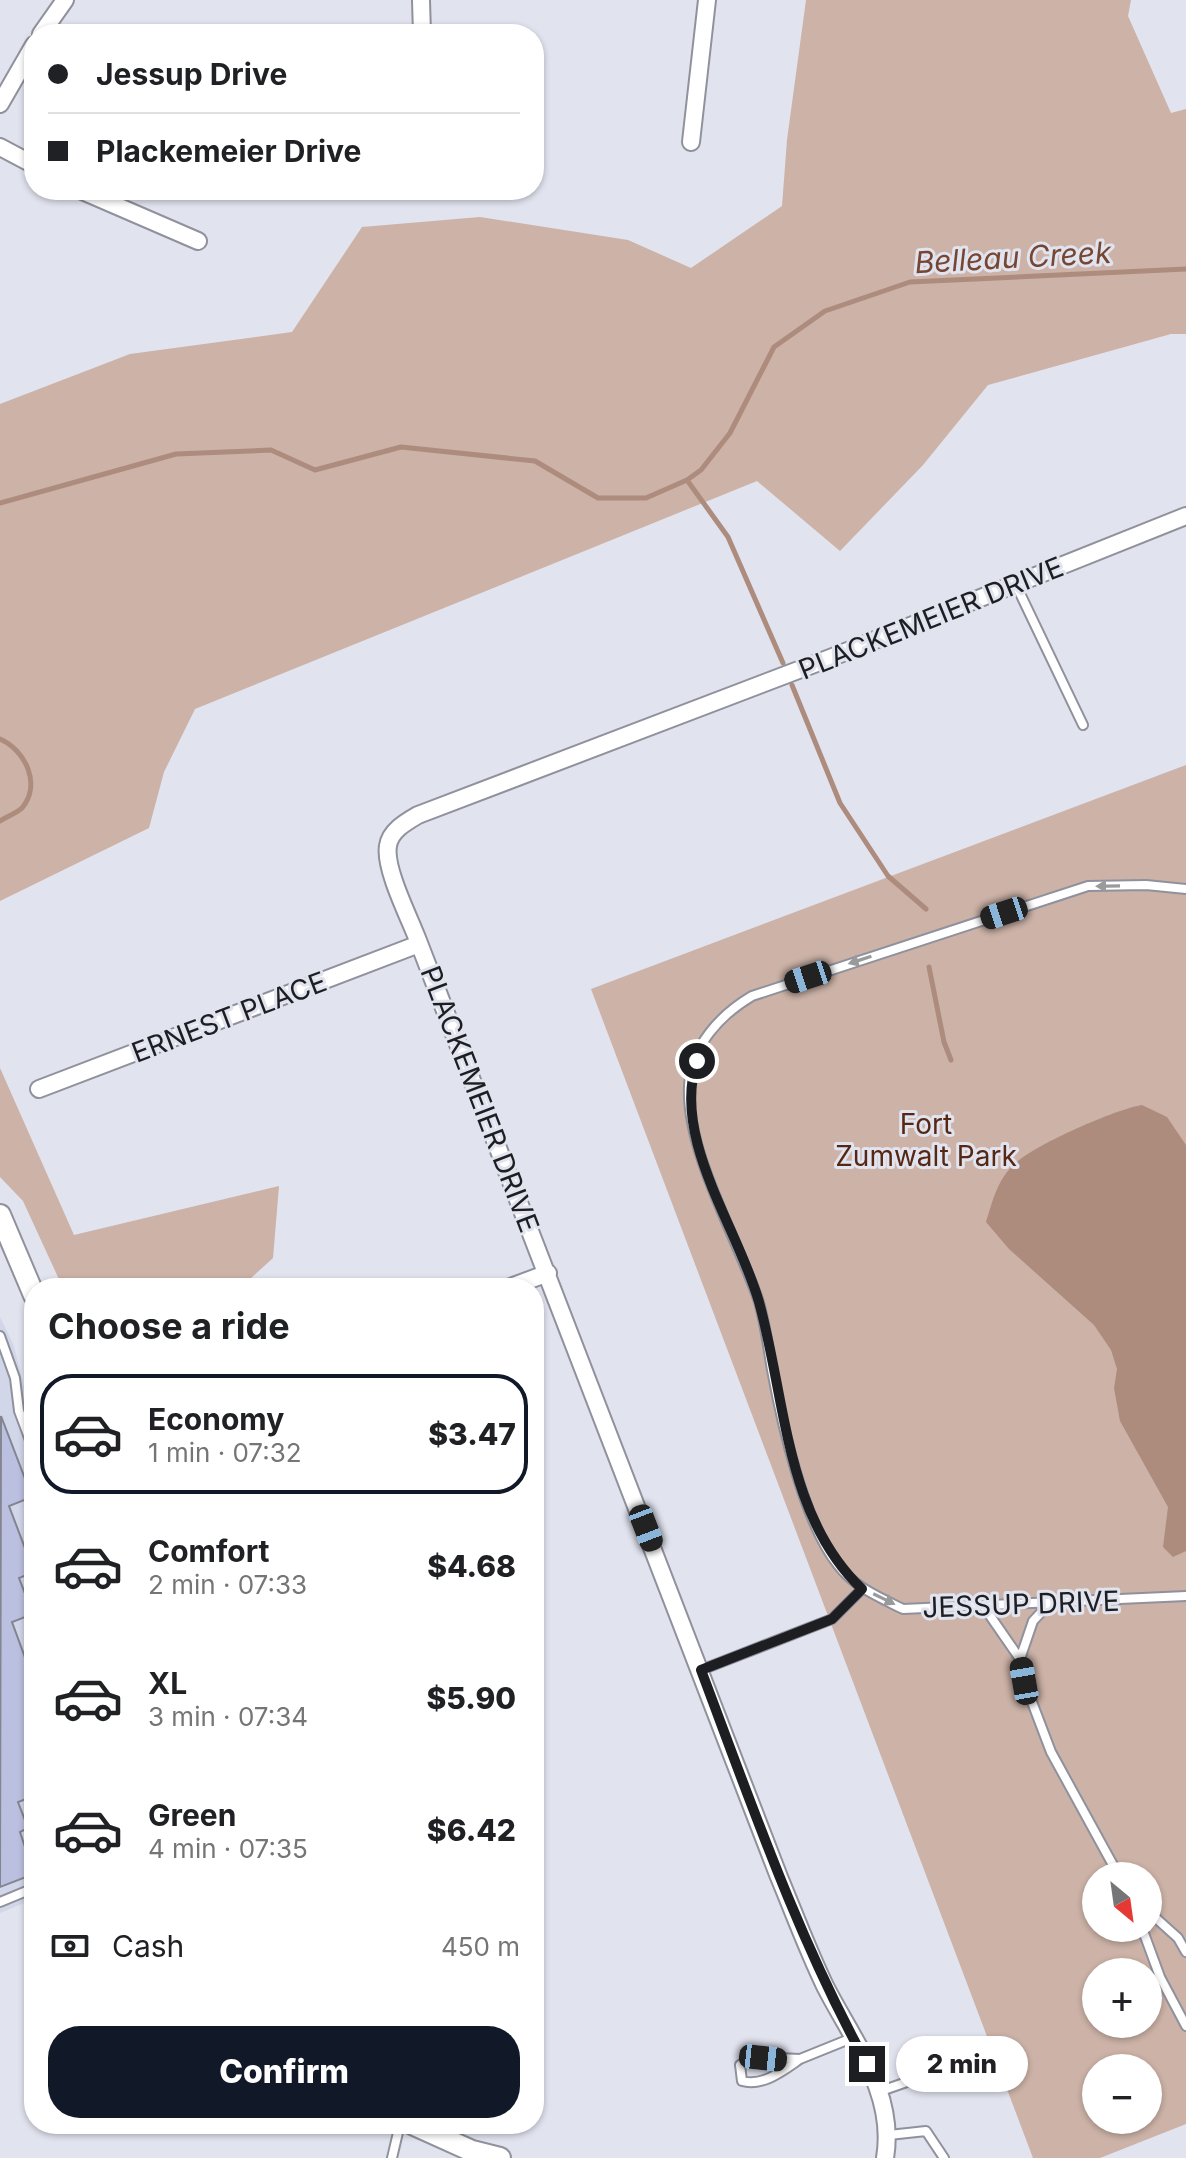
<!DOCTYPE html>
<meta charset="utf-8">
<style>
body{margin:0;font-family:Inter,sans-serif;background:#f6f6f6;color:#202124;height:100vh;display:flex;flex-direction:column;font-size:30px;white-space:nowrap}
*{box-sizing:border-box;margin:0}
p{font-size:26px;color:#757577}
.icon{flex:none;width:44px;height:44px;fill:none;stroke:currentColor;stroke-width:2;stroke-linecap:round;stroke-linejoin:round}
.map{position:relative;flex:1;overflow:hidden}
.details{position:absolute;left:24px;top:1278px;width:520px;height:856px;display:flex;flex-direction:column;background:#fff;border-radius:32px;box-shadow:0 2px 6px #0004}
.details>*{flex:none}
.banner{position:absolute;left:24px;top:24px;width:520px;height:176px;border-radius:32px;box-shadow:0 2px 6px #0004;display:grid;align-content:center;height:176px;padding:0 24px;background:#fff}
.needle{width:52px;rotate:151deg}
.controls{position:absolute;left:1082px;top:1862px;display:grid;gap:16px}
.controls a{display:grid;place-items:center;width:80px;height:80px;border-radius:50%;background:#fff;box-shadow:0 2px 6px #0004;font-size:40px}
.end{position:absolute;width:36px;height:36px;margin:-18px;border:10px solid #1d1e22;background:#fff;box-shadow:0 0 0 4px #fff}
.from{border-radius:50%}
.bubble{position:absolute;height:56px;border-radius:28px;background:#fff;box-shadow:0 2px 6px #0004;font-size:26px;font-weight:800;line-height:56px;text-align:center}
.car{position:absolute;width:24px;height:48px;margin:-24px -12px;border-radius:10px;box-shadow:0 0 6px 2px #0007;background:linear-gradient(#222 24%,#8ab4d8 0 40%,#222 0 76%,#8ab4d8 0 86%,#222 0)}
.banner b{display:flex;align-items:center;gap:28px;height:76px;font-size:30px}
.banner b+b{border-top:2px solid #e0e0e0}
.banner i{width:20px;height:20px;background:#202124}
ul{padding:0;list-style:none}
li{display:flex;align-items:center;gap:24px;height:120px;margin:0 16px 12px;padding:0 8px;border:4px solid transparent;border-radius:32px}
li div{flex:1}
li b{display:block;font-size:30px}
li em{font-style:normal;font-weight:800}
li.on{border-color:#111827}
li>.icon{width:72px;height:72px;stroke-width:1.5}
h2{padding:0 24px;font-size:36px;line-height:96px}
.pay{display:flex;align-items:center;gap:20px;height:88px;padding:0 24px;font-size:30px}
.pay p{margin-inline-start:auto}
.action{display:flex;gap:16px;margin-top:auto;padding:16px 24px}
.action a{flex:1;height:92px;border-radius:32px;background:#111827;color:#fff;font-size:32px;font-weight:800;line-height:92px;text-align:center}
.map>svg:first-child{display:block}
.built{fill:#d2d6e9}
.green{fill:#ccb2a7;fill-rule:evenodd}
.water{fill:#ad8c7e}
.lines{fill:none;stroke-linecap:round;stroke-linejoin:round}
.stream{stroke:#ad8c7e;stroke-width:5}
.building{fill:#bbc0e0;stroke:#838590;stroke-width:2}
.service-casing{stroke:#8f919c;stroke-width:12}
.minor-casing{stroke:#8f919c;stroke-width:20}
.tertiary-casing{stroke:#8f919c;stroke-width:24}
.service{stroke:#fff;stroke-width:8}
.minor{stroke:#fff;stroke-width:16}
.tertiary{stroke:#fff;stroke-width:20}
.oneway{fill:#999a9c}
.route{stroke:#1d1e22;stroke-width:10}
.labels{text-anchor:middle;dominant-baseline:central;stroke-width:6;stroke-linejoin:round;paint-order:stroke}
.street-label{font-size:28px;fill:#1d1e22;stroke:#e1e3ef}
.park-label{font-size:28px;fill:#562813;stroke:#e1e3ef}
.water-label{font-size:30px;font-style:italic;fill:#774631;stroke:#e1e3ef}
</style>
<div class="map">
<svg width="1186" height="2158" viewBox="0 0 1186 2158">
<rect width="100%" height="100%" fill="#e1e3ef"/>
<path class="built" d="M0,1317l14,29 20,81v472l-34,14z"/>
<path class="green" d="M806,0h325l-3,16 43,97 15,-4v225h-15l-183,51 -65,80 -83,86 -83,-70 -562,228 -31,63 -15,56 -149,73v-497l130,-50 162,-22 70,-105 118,-10 148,23 63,28 91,-62 5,-66z
M1186,765v1359l-86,34h-67l-442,-1169zM1096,1876h52v52h-52zM1096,1972h52v52h-52zM1096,2068h52v52h-52z
M0,1068l74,167 205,-49 -6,72 -33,30h-177l-40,-87 -23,-24z"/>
<path class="water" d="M1142,1105l25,12 19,28v406l-13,6 -10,-10 5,-40 -48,-86 -6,-33 3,-19 -6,-19 -17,-25 -85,-76 -23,-27c7,-22 12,-45 31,-60 22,-19 97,-52 125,-57z"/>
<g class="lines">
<path class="stream" d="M687,480l41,57 55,126
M0,503l176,-49 95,-4 44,20 86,-23 134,14 63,37h48l41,-18 14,-10 29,-37 44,-86 51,-36 85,-29 276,-13
M792,685l48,118 48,73 38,33
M0,739c25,11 42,45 22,69 -5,5 -16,9 -22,13
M929,967l15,75 7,18"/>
</g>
<path class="building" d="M1,1416l31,81 -23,9 25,66 -15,6 14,36 -21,8 22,60v114l-16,6 10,26 -8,4 14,42 -34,13z"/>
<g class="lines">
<defs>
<path id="service" d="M1016,585l67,140
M1186,889l-40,-4 -58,1 -336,110c-32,19 -61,50 -63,90 -3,65 47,150 69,213 7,22 10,48 14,71 10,54 32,153 66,195 16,22 41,32 65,44l283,-13
M0,1336l15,42 4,33 15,40
M984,1607l36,52 4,22 27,71 68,124
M1020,1659l13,-38 17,-18
M701,1670l131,-51 30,-30
M0,1902l34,-14
M1148,1911l30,27 8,14
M1142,1928l18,49 26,49
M800,2059c-16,11 -37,28 -58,22l-2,-16 14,-8 46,2 52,-21
M881,2091l66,-23
M889,2135l37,-4 18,27
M392,2158l8,-34"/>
<path id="minor" d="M421,0l1,34
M41,34l24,-34
M0,104l34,-59
M691,142l16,-142
M0,147l34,18
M80,190l118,51
M39,1089l380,-145
M508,1288l40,-15
M885,2158c11,-65 -32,-117 -60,-172 -17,-35 -31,-73 -46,-109l-362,-939c-8,-21 -33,-70 -29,-92 2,-15 18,-24 30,-31l412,-157 356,-142"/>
<path id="tertiary" d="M0,1215l34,80
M412,2124l60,27 28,7"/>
</defs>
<use href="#service" class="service-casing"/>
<use href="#minor" class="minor-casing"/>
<use href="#tertiary" class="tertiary-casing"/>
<use href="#service" class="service"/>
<use href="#minor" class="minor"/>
<use href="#tertiary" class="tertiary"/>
</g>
<defs><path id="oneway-solid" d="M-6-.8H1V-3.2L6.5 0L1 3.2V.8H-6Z" transform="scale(2)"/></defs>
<g class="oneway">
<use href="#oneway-solid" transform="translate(1108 886) rotate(179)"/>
<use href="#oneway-solid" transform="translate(860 960) rotate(162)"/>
<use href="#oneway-solid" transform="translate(884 1599) rotate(26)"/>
</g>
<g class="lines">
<path class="route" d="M697,1061c-26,77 41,167 62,241 27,97 26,214 103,287l-30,30 -131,51c50,133 97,269 166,394"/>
</g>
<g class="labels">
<g class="street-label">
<text transform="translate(931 618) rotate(-22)">PLACKEMEIER DRIVE</text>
<text transform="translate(229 1017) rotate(-21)">ERNEST PLACE</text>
<text transform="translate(480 1099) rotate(69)">PLACKEMEIER DRIVE</text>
<text transform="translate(1021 1604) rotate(-2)">JESSUP DRIVE</text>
</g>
<g class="park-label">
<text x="926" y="1124">Fort<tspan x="926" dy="32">Zumwalt Park</tspan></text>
</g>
<g class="water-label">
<text transform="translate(1013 257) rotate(-3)">Belleau Creek</text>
</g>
</g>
</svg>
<div class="controls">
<a><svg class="needle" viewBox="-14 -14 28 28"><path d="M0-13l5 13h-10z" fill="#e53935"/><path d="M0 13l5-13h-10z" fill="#757577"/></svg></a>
<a>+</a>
<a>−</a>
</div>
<i class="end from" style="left:697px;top:1061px"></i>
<i class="end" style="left:867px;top:2064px"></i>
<div class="bubble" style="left:896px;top:2036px;width:132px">2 min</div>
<i class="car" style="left:1004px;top:913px;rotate:252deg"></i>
<i class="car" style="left:808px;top:977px;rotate:252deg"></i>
<i class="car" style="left:646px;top:1528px;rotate:159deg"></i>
<i class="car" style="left:1024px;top:1681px;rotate:350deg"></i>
<i class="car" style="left:763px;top:2058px;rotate:96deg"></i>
<div class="banner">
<b><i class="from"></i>Jessup Drive</b>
<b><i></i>Plackemeier Drive</b>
</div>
<section class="details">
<h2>Choose a ride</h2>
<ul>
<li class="on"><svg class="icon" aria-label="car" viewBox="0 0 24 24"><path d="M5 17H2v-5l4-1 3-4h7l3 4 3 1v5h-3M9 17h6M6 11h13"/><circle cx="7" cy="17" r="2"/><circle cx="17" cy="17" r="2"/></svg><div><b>Economy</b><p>1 min · 07:32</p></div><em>$3.47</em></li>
<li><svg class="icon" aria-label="car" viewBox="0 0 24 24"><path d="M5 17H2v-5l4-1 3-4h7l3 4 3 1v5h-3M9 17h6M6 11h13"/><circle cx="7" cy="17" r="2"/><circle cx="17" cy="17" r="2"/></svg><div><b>Comfort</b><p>2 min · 07:33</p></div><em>$4.68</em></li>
<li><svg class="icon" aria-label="car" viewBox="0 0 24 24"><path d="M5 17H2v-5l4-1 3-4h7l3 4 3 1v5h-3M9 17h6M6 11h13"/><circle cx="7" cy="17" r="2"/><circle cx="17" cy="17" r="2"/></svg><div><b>XL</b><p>3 min · 07:34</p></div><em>$5.90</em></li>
<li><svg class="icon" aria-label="car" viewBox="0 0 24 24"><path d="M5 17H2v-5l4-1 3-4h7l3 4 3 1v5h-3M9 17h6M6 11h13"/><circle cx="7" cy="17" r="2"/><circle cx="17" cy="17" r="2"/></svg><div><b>Green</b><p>4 min · 07:35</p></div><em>$6.42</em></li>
</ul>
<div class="pay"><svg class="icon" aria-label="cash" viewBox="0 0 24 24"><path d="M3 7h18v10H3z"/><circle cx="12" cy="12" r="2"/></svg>Cash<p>450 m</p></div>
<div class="action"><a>Confirm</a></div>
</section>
</div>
